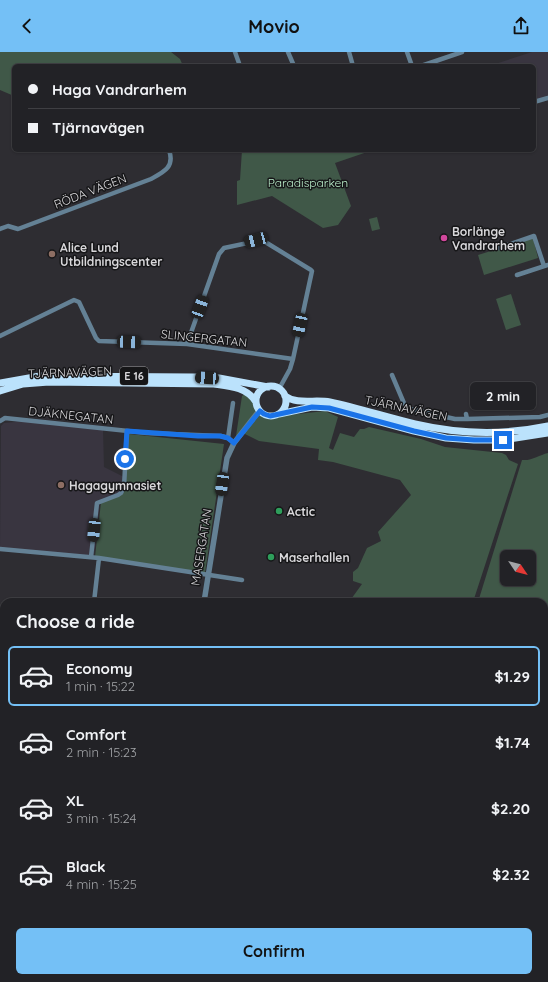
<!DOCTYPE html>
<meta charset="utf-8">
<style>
body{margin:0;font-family:Quicksand,sans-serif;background:#2e2f32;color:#f1f3f6;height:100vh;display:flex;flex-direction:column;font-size:15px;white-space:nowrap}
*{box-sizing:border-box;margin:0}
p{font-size:13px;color:#a2a4a7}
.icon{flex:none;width:22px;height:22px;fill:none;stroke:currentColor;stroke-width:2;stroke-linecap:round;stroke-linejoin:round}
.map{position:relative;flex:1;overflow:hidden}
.drawer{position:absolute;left:0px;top:546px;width:548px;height:384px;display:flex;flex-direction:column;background:#222226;border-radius:12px 12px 0 0;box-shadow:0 1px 3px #0004,0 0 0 1px #3f3f43}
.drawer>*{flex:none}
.banner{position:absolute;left:12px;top:12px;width:524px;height:88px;border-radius:6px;box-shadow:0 1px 3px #0004,0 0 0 1px #3f3f43;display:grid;align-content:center;height:88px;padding:0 16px;background:#222226}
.needle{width:26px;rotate:125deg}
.tools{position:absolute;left:500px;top:498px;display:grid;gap:8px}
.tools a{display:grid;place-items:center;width:36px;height:36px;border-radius:6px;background:#222226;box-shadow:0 1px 3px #0004,0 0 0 1px #3f3f43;font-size:20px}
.end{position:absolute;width:18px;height:18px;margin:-9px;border:5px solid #1a73e8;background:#fff;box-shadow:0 0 0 2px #fff}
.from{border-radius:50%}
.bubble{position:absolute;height:28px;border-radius:6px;background:#222226;box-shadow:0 1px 3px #0004,0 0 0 1px #3f3f43;font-size:13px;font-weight:700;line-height:28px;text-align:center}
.car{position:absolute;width:12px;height:24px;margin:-12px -6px;border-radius:5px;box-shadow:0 0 3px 1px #0007;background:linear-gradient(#222 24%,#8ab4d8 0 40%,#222 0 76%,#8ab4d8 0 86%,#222 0)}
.banner b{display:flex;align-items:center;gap:14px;height:38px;font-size:15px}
.banner b+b{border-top:1px solid #3f3f43}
.banner i{width:10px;height:10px;background:#f1f3f6}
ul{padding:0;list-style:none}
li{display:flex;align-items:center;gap:12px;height:60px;margin:0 8px 6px;padding:0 8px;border:2px solid transparent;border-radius:6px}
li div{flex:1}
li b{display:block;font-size:15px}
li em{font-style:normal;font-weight:700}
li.current{border-color:#74c0f6}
li>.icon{width:36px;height:36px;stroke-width:1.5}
h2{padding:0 16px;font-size:18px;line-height:48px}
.button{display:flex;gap:8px;margin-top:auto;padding:8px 16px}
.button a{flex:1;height:46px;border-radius:6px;background:#74c0f6;color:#111;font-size:16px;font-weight:700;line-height:46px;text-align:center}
header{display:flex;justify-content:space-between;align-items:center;height:52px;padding:0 16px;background:#74c0f6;color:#111;font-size:18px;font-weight:700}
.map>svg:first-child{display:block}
.built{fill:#393540}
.green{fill:#405848;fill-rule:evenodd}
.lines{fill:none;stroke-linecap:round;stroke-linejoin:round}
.minor{stroke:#648195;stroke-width:4.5}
.tertiary{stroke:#648195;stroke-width:5.5}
.trunk{stroke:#bbe2fc;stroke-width:7}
.route{stroke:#1a73e8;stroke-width:5}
.hotel-dot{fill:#d1479c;stroke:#161618;stroke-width:1.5}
.education-dot{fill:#8d6e63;stroke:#161618;stroke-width:1.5}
.leisure-dot{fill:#2e9e5b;stroke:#161618;stroke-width:1.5}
.labels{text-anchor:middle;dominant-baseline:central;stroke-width:3;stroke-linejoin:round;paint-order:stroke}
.shield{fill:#161618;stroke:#9e9ea0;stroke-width:1}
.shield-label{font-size:11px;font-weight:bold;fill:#d9d8db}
.park-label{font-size:12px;fill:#bbefcb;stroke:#161618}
.street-label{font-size:12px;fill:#d9d8db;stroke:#161618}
.poi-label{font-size:12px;font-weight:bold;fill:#d9d8db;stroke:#161618;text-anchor:start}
</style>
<header><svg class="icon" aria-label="back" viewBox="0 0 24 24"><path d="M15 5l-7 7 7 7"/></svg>Movio<svg class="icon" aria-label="share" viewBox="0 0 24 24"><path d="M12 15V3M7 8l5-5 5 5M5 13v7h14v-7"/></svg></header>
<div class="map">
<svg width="548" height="930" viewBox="0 0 548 930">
<rect width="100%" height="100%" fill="#2e2d32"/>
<path class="built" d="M532,0h16v45l-14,4v-35h-45z
M25,369l78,9 1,37 20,10 -4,16 -20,8 -6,56 -94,-9 1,-122 3,-3z
M35,926h44l-3,4h-41z"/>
<path class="green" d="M0,0h171l9,7 3,7h-169v30l-14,-6z
M242,98h131l-38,13 16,43 -13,19 -15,3 -51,-32 -35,9v-24l3,-1z
M377,165l3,12 -8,2 -3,-12z
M533,186l5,20 -54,17 -6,-20z
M511,242l10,31 -15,5 -10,-31z
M246,341c14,13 5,21 29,26l5,-3 45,-5 13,6 -9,31 4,2 7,-17 14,4 6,-8h4l5,-2 52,12 24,8 57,6 4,2 3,5 9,4 -45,138h-93l-14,-3 -1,3h-16l13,-18 -9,-3v-9l5,-4 9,-20 14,-7 -3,-9 33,-37 -11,-15 -67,-18 -15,-2 1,-11 -60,-8 -16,-8 -7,3 6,-40z
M129,382l95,10 -19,129 -110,-16 6,-55 19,-8 4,-8z
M548,401v283l-4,-1v-133h-66l44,-142c10,1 17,-5 26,-7zM507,505h22v22h-22z
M544,883l4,2v35h-4z
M440,926h50l-5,4h-40z"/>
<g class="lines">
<path class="minor" d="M235,0l5,14
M288,0l6,14
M349,0l4,14
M407,0l5,14
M421,14l41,-14
M534,50l14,-4
M0,177l8,-3 10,3 133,-50c13,-7 24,-12 18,-29
M499,196l35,-12 10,30
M517,223l31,-10
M0,284l74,-36 5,2 17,36 3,3 88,3 106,15
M187,292l32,-90 5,-6 38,-8 49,30 1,1 -19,88 -3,10 -11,20
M392,323l14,33 49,11h12
M466,362l1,5 73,-2 8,-2
M0,369l5,-3 142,15 74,3 7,2 6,5
M228,386l5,-35
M0,497l99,9 143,22
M91,505l6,-54 21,-8 3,-2 3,-6 3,-56
M94,550l5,-44
M0,563h4
M0,627h4
M0,761h4
M544,779l4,1
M0,810l4,-6
M0,851h4
M309,926v4
M281,930v-4
M363,930l1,-4"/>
<path class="tertiary" d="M204,550l23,-144 7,-15 25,-32
M0,683l4,-1
M146,930l1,-4"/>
<path class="trunk" d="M0,331l40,-7 155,1 24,1 49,9
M256 349a15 15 0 1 1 30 0a15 15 0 1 1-30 0Z
M0,339l23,-7 26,-2 165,2c15,2 33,3 42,18
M285,344c12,9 30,3 45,6 28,6 56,15 85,22 43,10 90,11 133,2
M279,362l33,-7 17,1 85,23 32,7 28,2h29l45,-7"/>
</g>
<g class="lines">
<path class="route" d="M125,407l2,-28 71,5h22l8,2 6,5 26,-32 4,3 6,2 42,-9 17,1 85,23 32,7 28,2h29"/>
</g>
<circle class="hotel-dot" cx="444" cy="186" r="4"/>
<g class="education-dot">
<circle cx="52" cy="202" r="4"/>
<circle cx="61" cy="433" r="4"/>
</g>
<g class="leisure-dot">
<circle cx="279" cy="459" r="4"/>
<circle cx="271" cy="505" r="4"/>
</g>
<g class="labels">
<rect class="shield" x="120" y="315" width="28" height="18" rx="3"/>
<g class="shield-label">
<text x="134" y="324">E 16</text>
</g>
<g class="park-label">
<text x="308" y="130">Paradisparken</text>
</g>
<g class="street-label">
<text transform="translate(90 139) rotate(-21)">RÖDA VÄGEN</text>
<text transform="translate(204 286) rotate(6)">SLINGERGATAN</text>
<text transform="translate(70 320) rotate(-2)">TJÄRNAVÄGEN</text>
<text transform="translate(406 356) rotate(12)">TJÄRNAVÄGEN</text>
<text transform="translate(71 363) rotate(6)">DJÄKNEGATAN</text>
<text transform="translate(201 495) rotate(-81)">MASERGATAN</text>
</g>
<g class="poi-label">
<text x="452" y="179">Borlänge<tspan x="452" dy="14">Vandrarhem</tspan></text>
<text x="60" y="195">Alice Lund<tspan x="60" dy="14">Utbildningscenter</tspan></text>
<text x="69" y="433">Hagagymnasiet</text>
<text x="287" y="459">Actic</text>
<text x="279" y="505">Maserhallen</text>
</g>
</g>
</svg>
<div class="tools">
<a><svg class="needle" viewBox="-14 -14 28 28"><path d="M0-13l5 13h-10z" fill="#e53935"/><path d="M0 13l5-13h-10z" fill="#a2a4a7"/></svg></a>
</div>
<i class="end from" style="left:125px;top:407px"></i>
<i class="end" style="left:503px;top:388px"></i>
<div class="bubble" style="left:470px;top:330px;width:66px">2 min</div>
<i class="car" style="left:256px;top:188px;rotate:255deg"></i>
<i class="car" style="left:200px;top:255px;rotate:20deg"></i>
<i class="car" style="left:300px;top:273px;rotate:192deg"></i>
<i class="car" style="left:129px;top:290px;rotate:92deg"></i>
<i class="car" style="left:207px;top:326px;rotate:274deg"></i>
<i class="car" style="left:222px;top:432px;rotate:188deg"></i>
<i class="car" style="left:94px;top:478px;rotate:186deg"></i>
<div class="banner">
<b><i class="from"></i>Haga Vandrarhem</b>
<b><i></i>Tjärnavägen</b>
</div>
<section class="drawer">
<h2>Choose a ride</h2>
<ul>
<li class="current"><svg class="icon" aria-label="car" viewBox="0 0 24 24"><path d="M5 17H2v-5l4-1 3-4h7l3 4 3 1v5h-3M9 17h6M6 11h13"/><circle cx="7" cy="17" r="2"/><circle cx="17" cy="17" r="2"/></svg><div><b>Economy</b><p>1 min · 15:22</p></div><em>$1.29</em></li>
<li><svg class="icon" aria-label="car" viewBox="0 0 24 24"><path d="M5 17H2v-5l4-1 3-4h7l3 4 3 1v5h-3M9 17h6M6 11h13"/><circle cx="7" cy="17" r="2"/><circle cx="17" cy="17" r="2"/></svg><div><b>Comfort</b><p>2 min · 15:23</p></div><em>$1.74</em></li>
<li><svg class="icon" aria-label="car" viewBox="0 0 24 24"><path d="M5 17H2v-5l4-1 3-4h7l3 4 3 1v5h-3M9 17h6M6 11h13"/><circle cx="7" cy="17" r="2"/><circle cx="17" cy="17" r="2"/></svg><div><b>XL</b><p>3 min · 15:24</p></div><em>$2.20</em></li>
<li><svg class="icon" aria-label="car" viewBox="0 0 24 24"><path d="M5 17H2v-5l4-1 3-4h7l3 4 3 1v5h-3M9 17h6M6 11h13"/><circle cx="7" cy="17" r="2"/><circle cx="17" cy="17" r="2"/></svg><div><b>Black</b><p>4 min · 15:25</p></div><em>$2.32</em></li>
</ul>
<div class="button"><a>Confirm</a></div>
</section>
</div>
